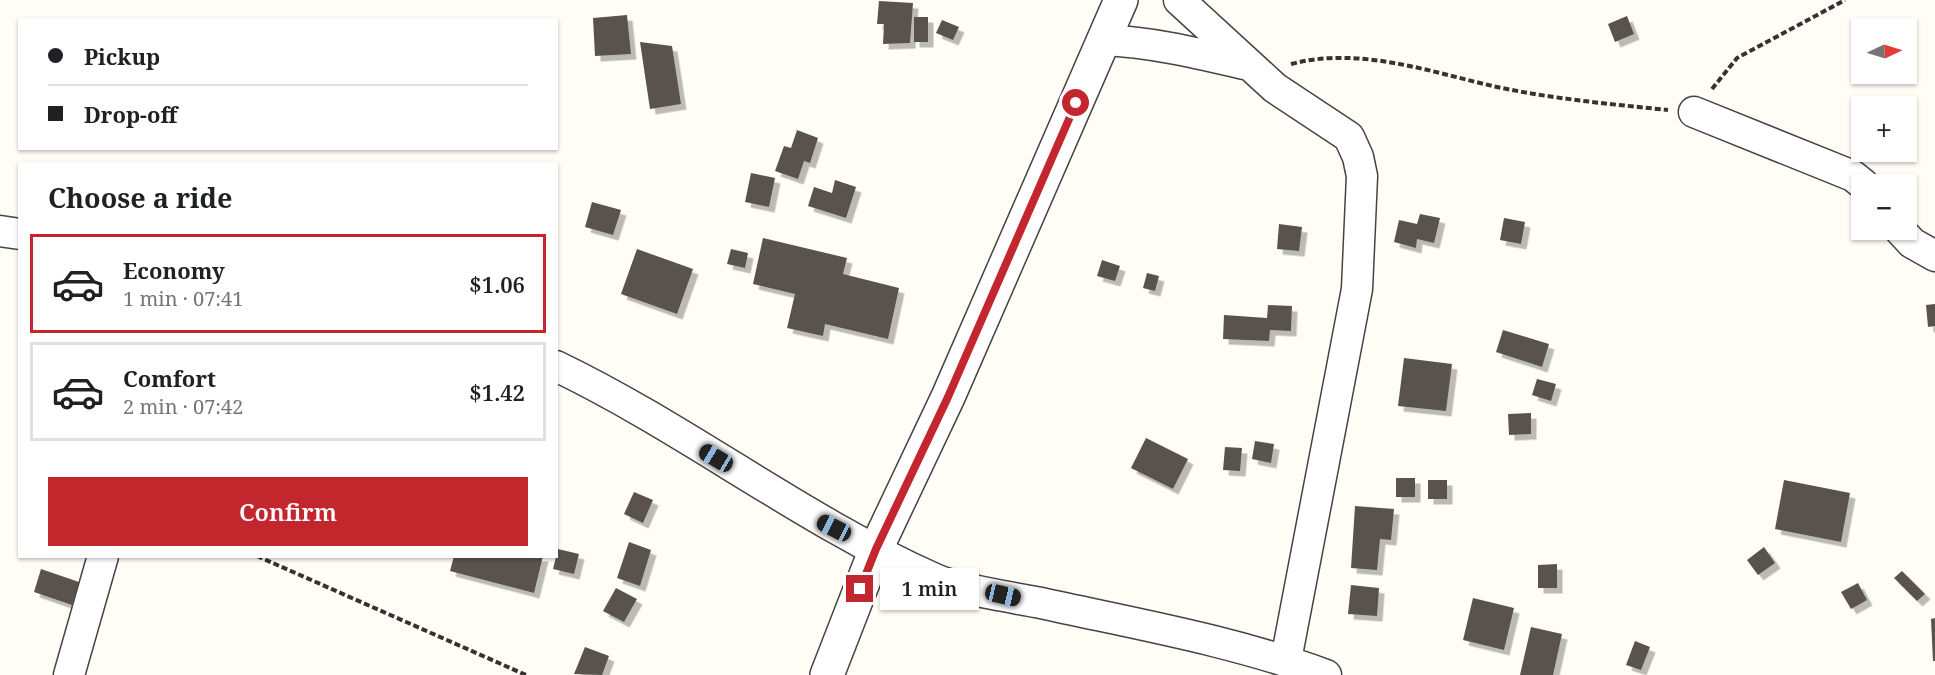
<!DOCTYPE html>
<meta charset="utf-8">
<style>
body{margin:0;font-family:"Noto Serif",serif;background:#f6f6f6;color:#202124;height:100vh;display:flex;flex-direction:column;font-size:22px;white-space:nowrap}
*{box-sizing:border-box;margin:0}
p{font-size:20px;color:#757577}
.icon{flex:none;width:33px;height:33px;fill:none;stroke:currentColor;stroke-width:2;stroke-linecap:round;stroke-linejoin:round}
.map{position:relative;flex:1;overflow:hidden}
.side{position:absolute;left:18px;top:162px;width:540px;height:396px;display:flex;flex-direction:column;background:#fff;border-radius:0px;box-shadow:0 2px 4px #0004}
.side>*{flex:none}
.hud{position:absolute;left:18px;top:18px;width:540px;height:132px;border-radius:0px;box-shadow:0 2px 4px #0004;display:grid;align-content:center;height:132px;padding:0 30px;background:#fff}
.needle{width:39px;rotate:86deg}
.fabs{position:absolute;left:1851px;top:18px;display:grid;gap:12px}
.fabs a{display:grid;place-items:center;width:66px;height:66px;border-radius:0px;background:#fff;box-shadow:0 2px 4px #0004;font-size:30px}
.end{position:absolute;width:27px;height:27px;margin:-14px;border:8px solid #c4262e;background:#fff;box-shadow:0 0 0 3px #fff}
.from{border-radius:50%}
.bubble{position:absolute;height:42px;border-radius:0px;background:#fff;box-shadow:0 2px 4px #0004;font-size:20px;font-weight:600;line-height:42px;text-align:center}
.car{position:absolute;width:18px;height:36px;margin:-18px -9px;border-radius:8px;box-shadow:0 0 4px 2px #0007;background:linear-gradient(#222 24%,#8ab4d8 0 40%,#222 0 76%,#8ab4d8 0 86%,#222 0)}
.hud b{display:flex;align-items:center;gap:21px;height:57px;font-size:22px}
.hud b+b{border-top:2px solid #e0e0e0}
.hud i{width:15px;height:15px;background:#202124}
ul{padding:0;list-style:none}
li{display:flex;align-items:center;gap:18px;height:99px;margin:0 12px 9px;padding:0 18px;border:3px solid #e0e0e0;border-radius:0px}
li div{flex:1}
li b{display:block;font-size:22px}
li em{font-style:normal;font-weight:600}
li.selected{border-color:#c4262e}
li>.icon{width:54px;height:54px;stroke-width:1.5}
h2{padding:0 30px;font-size:27px;line-height:72px}
.action{display:flex;gap:12px;margin-top:auto;padding:12px 30px}
.action a{flex:1;height:69px;border-radius:0px;background:#c4262e;color:#fff;font-size:24px;font-weight:600;line-height:69px;text-align:center}
.map>svg:first-child{display:block}
.building{fill:#5a524d;filter:url(#shadow)}
.lines{fill:none;stroke-linecap:round;stroke-linejoin:round}
.minor-casing{stroke:#444;stroke-width:33}
.tertiary-casing{stroke:#444;stroke-width:36}
.path{stroke:#333;stroke-width:4;stroke-dasharray:6 3;stroke-linecap:butt}
.minor{stroke:#fff;stroke-width:30}
.tertiary{stroke:#fff;stroke-width:33}
.route{stroke:#c4262e;stroke-width:8}
</style>
<div class="map">
<svg width="1935" height="675" viewBox="0 0 1935 675">
<defs>
<filter id="shadow"><feDropShadow dx="5.5" dy="5.5" stdDeviation="0" flood-color="#0004"/></filter>
</defs>
<rect width="100%" height="100%" fill="#fffdf5"/>
<path class="building" d="M879,1l34,2 -3,40 -27,1 1,-20h-7z
M627,15l4,39 -36,2 -2,-38z
M1627,16l7,18 -19,8 -7,-18z
M914,17h14v25h-14z
M942,20l17,7 -6,13 -17,-7z
M640,42l32,4 9,58 -31,5z
M797,130l21,8 -8,25 -6,-2 -6,18 -23,-8 9,-25 7,2z
M751,173l24,5 -6,29 -24,-5z
M835,180l21,7 -10,31 -38,-12 6,-19 18,6z
M592,202l29,8 -8,25 -28,-8z
M1420,214l20,4 -6,25 -17,-4 -1,9 -22,-6 5,-22 18,4z
M1504,218l21,4 -4,22 -21,-4z
M1279,224l23,3 -3,24 -22,-2z
M763,238l84,20 -4,16 56,14 -11,51 -63,-15 -2,12 -36,-8 8,-34 -42,-10z
M637,249l56,20 -16,45 -56,-20z
M731,249l17,4 -3,15 -18,-4z
M1102,260l18,6 -5,15 -18,-5z
M1147,273l12,3 -4,15 -12,-3z
M1935,304v22l-7,1 -2,-22z
M1268,305l24,1 -1,25 -21,-1 -1,11 -46,-2 1,-24 43,3z
M1503,330l46,14 -7,23 -46,-15z
M1404,358l48,6 -6,47 -48,-5z
M1537,379l19,5 -5,17 -19,-6z
M1531,413v21l-22,1 -1,-21z
M1146,438l42,21 -15,30 -42,-21z
M1255,441l19,3 -3,19 -19,-4z
M1225,447l17,1 -2,23 -17,-1z
M1396,478h19v19h-19z
M1428,480h19v19h-19z
M1784,480l66,13 -9,49 -66,-13z
M634,492l19,8 -10,23 -19,-9z
M1355,506l39,3 -3,31 -11,-1 -3,31 -26,-2z
M629,542l22,8 -11,36 -23,-8z
M1764,547l11,16 -17,12 -11,-15z
M558,549l21,5 -5,20 -21,-5z
M454,556h89l-9,37 -84,-22z
M1557,564v24h-19v-23z
M41,569l38,13 -7,23 -38,-13z
M1902,571l23,23 -8,7 -23,-23z
M1858,583l9,17 -16,9 -10,-17z
M1351,585l28,3 -2,28 -29,-2z
M616,588l21,11 -13,23 -21,-11z
M1473,598l41,10 -10,42 -41,-10z
M1935,618v43h-2l-2,-42z
M1531,627l31,7 -9,41h-33z
M1635,641l15,6 -9,23 -15,-5z
M585,647l24,9 -7,19 -28,-1z"/>
<g class="lines">
<defs>
<path id="minor" d="M1179,0l96,88 74,49 9,20 4,19 -5,113 -71,371
M1103,40c50,2 98,14 146,25
M1694,112l159,64 10,8
M1900,230l12,13 23,13
M0,231l20,3
M556,366c131,63 246,154 379,213 25,11 76,18 106,24 95,21 193,38 285,72
M69,675l34,-119"/>
<path id="tertiary" d="M827,675l49,-126 72,-152 173,-397"/>
</defs>
<use href="#minor" class="minor-casing"/>
<use href="#tertiary" class="tertiary-casing"/>
<path class="path" d="M1291,64c69,-18 139,8 206,23 57,12 113,17 171,23
M1712,89l25,-31 108,-58
M257,556l269,119"/>
<use href="#minor" class="minor"/>
<use href="#tertiary" class="tertiary"/>
</g>
<g class="lines">
<path class="route" d="M860,589l16,-40 72,-152 128,-294"/>
</g>
</svg>
<div class="fabs">
<a><svg class="needle" viewBox="-14 -14 28 28"><path d="M0-13l5 13h-10z" fill="#e53935"/><path d="M0 13l5-13h-10z" fill="#757577"/></svg></a>
<a>+</a>
<a>−</a>
</div>
<i class="end from" style="left:1076px;top:103px"></i>
<i class="end" style="left:860px;top:589px"></i>
<div class="bubble" style="left:880px;top:568px;width:99px">1 min</div>
<i class="car" style="left:716px;top:458px;rotate:301deg"></i>
<i class="car" style="left:834px;top:528px;rotate:297deg"></i>
<i class="car" style="left:1003px;top:595px;rotate:103deg"></i>
<div class="hud">
<b><i class="from"></i>Pickup</b>
<b><i></i>Drop-off</b>
</div>
<section class="side">
<h2>Choose a ride</h2>
<ul>
<li class="selected"><svg class="icon" aria-label="car" viewBox="0 0 24 24"><path d="M5 17H2v-5l4-1 3-4h7l3 4 3 1v5h-3M9 17h6M6 11h13"/><circle cx="7" cy="17" r="2"/><circle cx="17" cy="17" r="2"/></svg><div><b>Economy</b><p>1 min · 07:41</p></div><em>$1.06</em></li>
<li><svg class="icon" aria-label="car" viewBox="0 0 24 24"><path d="M5 17H2v-5l4-1 3-4h7l3 4 3 1v5h-3M9 17h6M6 11h13"/><circle cx="7" cy="17" r="2"/><circle cx="17" cy="17" r="2"/></svg><div><b>Comfort</b><p>2 min · 07:42</p></div><em>$1.42</em></li>
</ul>
<div class="action"><a>Confirm</a></div>
</section>
</div>
